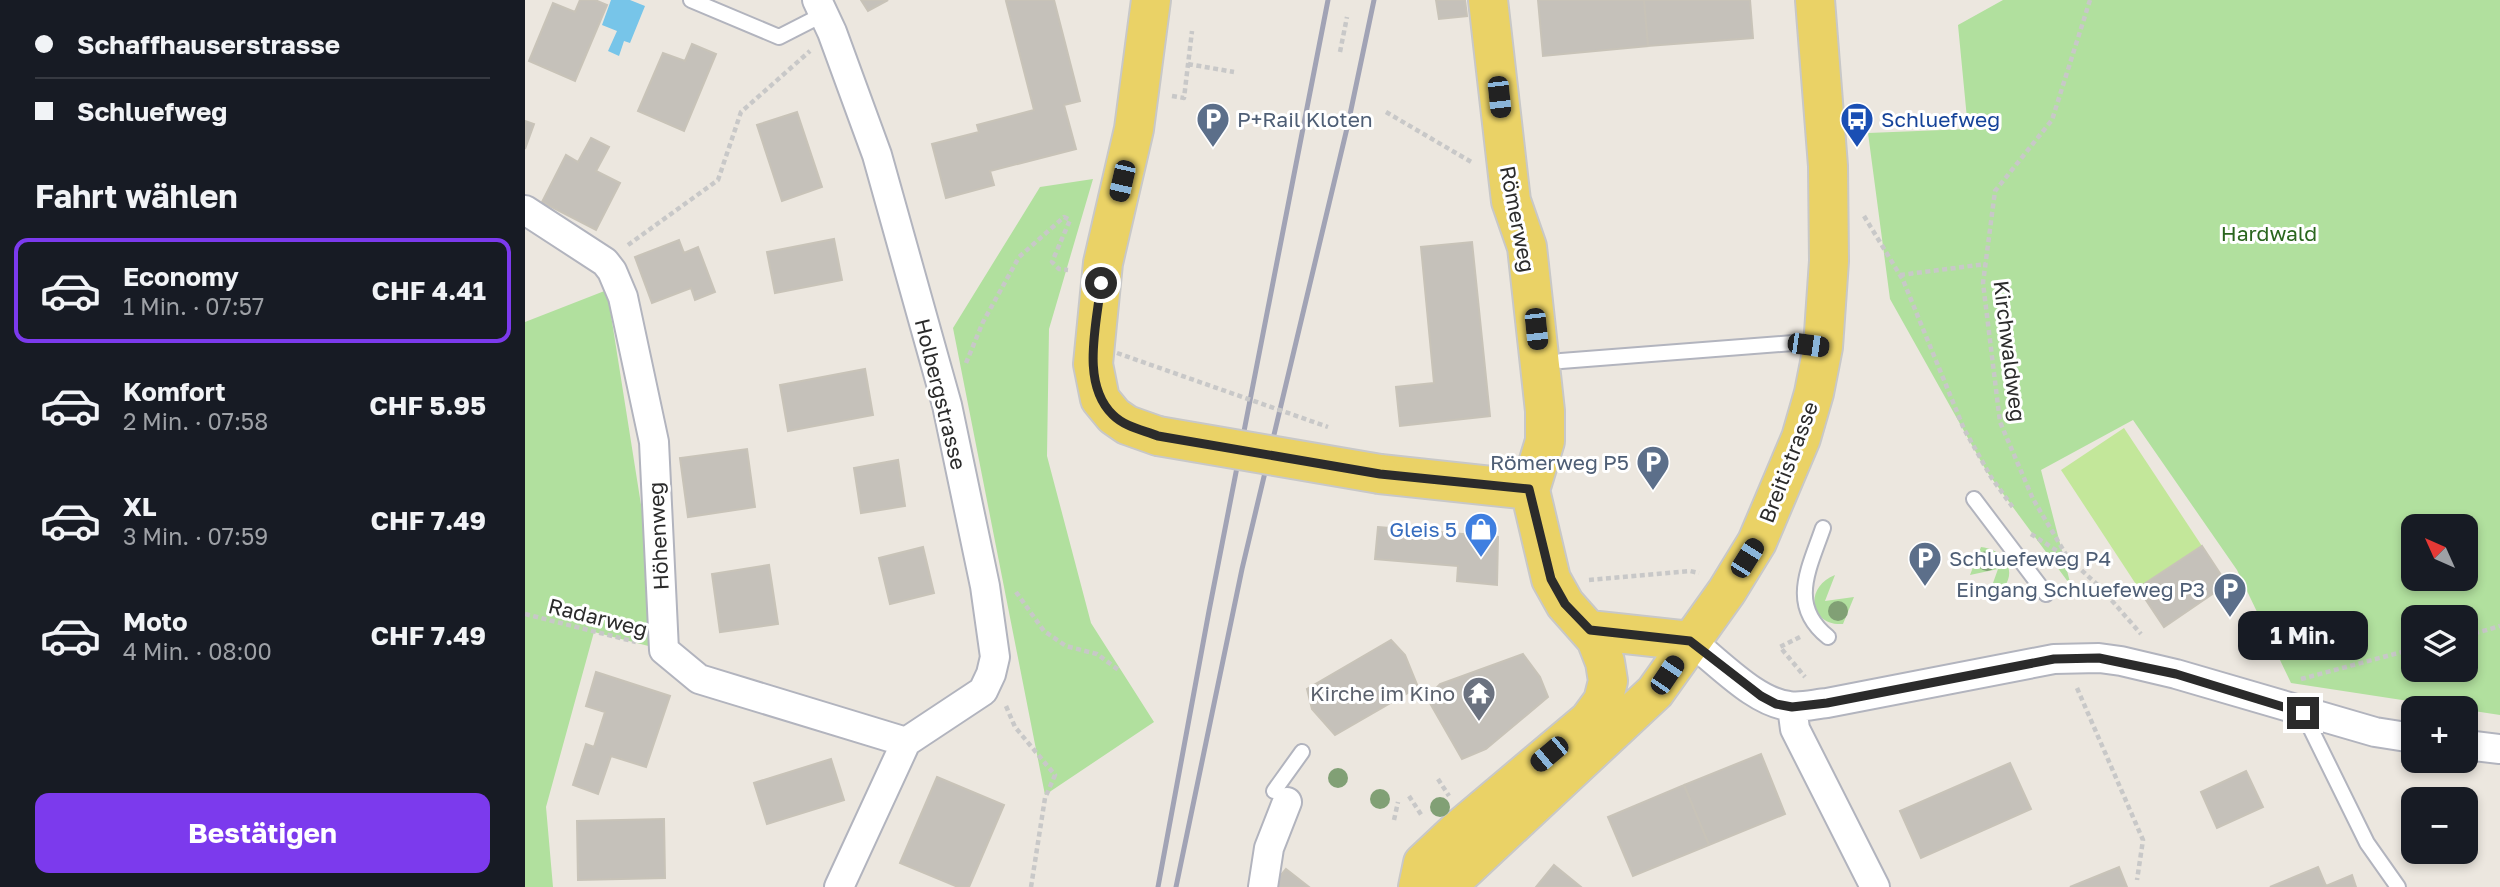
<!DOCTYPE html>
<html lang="de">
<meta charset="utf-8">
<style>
body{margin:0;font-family:"Golos Text",sans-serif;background:#20242c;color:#f1f3f6;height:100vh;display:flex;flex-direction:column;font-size:26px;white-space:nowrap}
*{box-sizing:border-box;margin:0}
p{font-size:23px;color:#9ea1a6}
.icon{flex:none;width:38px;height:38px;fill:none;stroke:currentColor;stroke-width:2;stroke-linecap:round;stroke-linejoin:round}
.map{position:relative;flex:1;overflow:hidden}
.side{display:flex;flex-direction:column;background:#171b24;width:525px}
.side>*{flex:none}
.top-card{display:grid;align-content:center;height:154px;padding:0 35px;background:#171b24}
.needle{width:46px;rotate:315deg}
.buttons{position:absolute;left:1876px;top:514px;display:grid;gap:14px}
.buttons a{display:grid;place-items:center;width:77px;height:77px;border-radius:14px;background:#171b24;box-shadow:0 4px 10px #0003;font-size:35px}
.end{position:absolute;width:32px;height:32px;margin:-16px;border:9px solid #2b2b2b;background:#fff;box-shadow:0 0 0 4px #fff}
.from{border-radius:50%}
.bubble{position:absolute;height:49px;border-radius:14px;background:#171b24;box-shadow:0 4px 10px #0003;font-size:23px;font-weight:700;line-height:49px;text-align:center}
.car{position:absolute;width:21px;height:42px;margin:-21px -10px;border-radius:9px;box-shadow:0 0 5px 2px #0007;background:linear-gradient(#222 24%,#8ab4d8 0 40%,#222 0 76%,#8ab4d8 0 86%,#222 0)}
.top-card b{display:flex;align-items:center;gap:24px;height:66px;font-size:26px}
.top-card b+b{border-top:2px solid #363941}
.top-card i{width:18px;height:18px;background:#f1f3f6}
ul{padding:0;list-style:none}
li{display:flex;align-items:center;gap:21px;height:105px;margin:0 14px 10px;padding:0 21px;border:4px solid transparent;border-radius:14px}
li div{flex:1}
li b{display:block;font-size:26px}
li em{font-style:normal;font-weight:700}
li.current{border-color:#7c3aed}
li>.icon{width:63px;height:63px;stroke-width:1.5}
h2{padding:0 35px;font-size:32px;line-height:84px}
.primary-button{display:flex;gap:14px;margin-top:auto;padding:14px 35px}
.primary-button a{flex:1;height:80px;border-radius:14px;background:#7c3aed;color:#fff;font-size:28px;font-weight:700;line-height:80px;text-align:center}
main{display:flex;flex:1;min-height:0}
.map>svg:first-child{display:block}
.green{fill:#b1e09e;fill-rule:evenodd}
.pitch{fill:#c3e79a}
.water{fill:#77c5e9}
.building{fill:#c5c1ba;stroke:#c8c3b8;stroke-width:2}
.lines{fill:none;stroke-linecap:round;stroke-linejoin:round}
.service-casing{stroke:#b2b4be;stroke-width:18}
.minor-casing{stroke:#b2b4be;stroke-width:32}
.primary-casing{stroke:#c8c8c8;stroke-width:42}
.path{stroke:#c8c8c8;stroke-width:4.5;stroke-dasharray:5 3.5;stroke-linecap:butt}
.service{stroke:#fff;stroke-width:14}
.minor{stroke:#fff;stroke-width:28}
.primary{stroke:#ead266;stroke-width:38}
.rail{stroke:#a1a3b5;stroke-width:5}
.primary-bridge-casing{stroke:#c8c8c8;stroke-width:42;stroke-linecap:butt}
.path-bridge{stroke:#c8c8c8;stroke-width:4.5;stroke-dasharray:5 3.5;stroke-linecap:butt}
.primary-bridge{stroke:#ead266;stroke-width:38}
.tree{fill:#81a075}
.route{stroke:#2b2b2b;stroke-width:9}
.labels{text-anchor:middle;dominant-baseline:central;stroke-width:6;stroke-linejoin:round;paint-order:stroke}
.service-label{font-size:21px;fill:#4e5e75;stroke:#fff;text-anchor:start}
.transit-label{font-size:21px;fill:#164399;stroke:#fff;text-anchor:start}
.street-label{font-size:21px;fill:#2b2b2b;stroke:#fff}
.park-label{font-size:21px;fill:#2a661e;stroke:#fff}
.shop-label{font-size:21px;fill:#366cbe;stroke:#fff;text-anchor:end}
.worship-label{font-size:21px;fill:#5b616d;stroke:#fff;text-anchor:end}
</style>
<main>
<section class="side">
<div class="top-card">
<b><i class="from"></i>Schaffhauserstrasse</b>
<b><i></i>Schluefweg</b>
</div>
<h2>Fahrt wählen</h2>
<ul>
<li class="current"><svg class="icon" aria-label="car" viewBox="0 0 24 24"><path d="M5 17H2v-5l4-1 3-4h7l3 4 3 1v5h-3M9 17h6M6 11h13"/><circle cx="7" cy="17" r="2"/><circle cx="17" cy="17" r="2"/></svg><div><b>Economy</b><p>1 Min. · 07:57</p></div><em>CHF 4.41</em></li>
<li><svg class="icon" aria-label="car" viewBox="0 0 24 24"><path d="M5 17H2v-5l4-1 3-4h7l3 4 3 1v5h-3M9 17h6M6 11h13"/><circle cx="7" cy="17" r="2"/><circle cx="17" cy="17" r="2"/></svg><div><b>Komfort</b><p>2 Min. · 07:58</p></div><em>CHF 5.95</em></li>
<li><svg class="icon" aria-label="car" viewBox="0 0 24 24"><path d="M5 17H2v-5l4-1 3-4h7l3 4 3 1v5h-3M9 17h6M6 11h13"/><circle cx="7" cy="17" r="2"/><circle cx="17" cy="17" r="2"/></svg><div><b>XL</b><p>3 Min. · 07:59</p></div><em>CHF 7.49</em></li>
<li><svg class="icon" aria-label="car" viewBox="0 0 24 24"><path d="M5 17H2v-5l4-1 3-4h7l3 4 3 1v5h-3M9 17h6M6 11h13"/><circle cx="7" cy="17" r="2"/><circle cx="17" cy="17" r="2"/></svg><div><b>Moto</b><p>4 Min. · 08:00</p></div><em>CHF 7.49</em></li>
</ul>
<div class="primary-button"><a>Bestätigen</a></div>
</section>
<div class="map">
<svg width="1975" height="887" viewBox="0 0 1975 887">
<rect width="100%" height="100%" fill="#ece7df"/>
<path class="green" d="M1478,0h497v715l-209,-32 -54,-113 -104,-150 -92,50 30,116 -84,-114 -97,-173 -22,-166 100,-4 -10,-104zM1888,527h53v52h-53zM1888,618h53v52h-53z
M568,179l-44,150 -2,127 44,167 63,99 -109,73 -92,-467 87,-141z
M82,290l57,360 -70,-18 -48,175 7,80h-28v-565z
M1456,547c32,4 40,39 7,50l10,-28 -28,6z
M1310,575l-10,26 29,-4 -11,27c-34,2 -39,-37 -8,-49z"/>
<path class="pitch" d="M1599,428l103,156 -63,43 -103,-157z"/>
<path class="water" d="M86,0h19l15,6 -15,37 -6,-2 -5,15 -11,-5 9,-20 -15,-6z"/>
<path class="building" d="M55,0h15l12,5 -32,76 -46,-20 24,-58 22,9z
M336,0h27l-20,11z
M485,0h44l26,101 -16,4 12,44 -86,22 4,14 -48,13 -14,-54 47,-12 -2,-7 57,-15 -28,-109z
M911,0h29l2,16 -28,3z
M1013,0h106l4,46 -105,10z
M1119,0h106l3,38 -105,8z
M167,44l24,10 -32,77 -46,-20 25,-58 22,8z
M272,112l25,75 -40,14 -25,-76z
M0,121l9,3 -9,25z
M66,138l18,9 -13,24 24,12 -24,47 -54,-28 24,-47 12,7z
M309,239l8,41 -67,13 -8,-41z
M154,240l5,13 14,-6 17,45 -20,8 -4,-12 -39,15 -17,-46z
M947,242l18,174 -90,10 -4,-39 38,-4 -13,-136z
M340,369l8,46 -85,16 -8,-46z
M222,449l8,58 -67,10 -8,-59z
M373,460l7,46 -44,7 -7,-45z
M853,527l120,10 -1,48 -40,-4 1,-15 -83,-7z
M1677,546l25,38 -63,43 -26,-39z
M398,547l11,46 -44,11 -11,-46z
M244,565l9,59 -58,8 -8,-58z
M866,640l14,15 13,32 -83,48 -23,-26 -5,-20z
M998,654l17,23 8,20 -62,52 -24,10 -35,-61 13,-14z
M71,672l74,24 -24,71 -35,-11 -13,38 -25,-9 13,-41 8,3 11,-35 -19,-6z
M1236,754l24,60 -76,31 -25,-60z
M306,759l13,41 -77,24 -13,-41z
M1485,763l21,46 -110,49 -21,-47z
M1721,771l17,36 -46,21 -16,-36z
M412,777l67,28 -35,82h-11l-58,-24z
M1159,785l25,60 -76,31 -25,-59z
M139,819l1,59 -87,2 -1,-59z
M1029,865l27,22h-45z
M1594,867l8,20h-57z
M1793,867l8,19 26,-11 4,12h-86z
M761,869l23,18h-38z"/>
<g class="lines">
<defs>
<path id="service" d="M166,0l88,37 45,-23
M1036,361l232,-18 28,4
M1449,499l72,95
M1298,528c-14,41 -35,77 5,109
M1778,713l64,130 31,44
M749,791l28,-39"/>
<path id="minor" d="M292,0l15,32 45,123 70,250 38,181 10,71 -4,17 -8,17 -77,51
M0,210l80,52 7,9 11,26 31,145 10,208 35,29 207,63
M1165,641c28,20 64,61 99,65 12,2 26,-2 38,-3l227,-44 45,-1 22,3 55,13 199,58 38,6
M1267,707l3,22 80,158
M1941,745l34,4
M314,887l67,-145
M738,887l6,-39 18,-46"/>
<path id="primary" d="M626,0l-17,129 -31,134 -10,101 7,35 14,17 13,9 31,11
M855,474l150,16
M1064,630l101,11
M893,887l5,-24 33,-31 133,-112 14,-19 5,-20 -3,-19 -9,-23 -31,-35 -14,-25 -21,-89 15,-49v-30l-18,-164 -16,-46 -2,-17 -21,-184
M921,887l209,-195 72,-101 30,-49 44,-104 13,-45 9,-46 6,-86 -1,-95 -13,-166"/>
</defs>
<use href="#service" class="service-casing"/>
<use href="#minor" class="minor-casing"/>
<use href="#primary" class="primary-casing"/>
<path class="path" d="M1565,0l-38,120 -57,71 -12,92 17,139 33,77 35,59 32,29 41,47
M815,52l7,-35
M663,64l46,8
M647,96l12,2 8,-67
M861,112l87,51
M1339,216l39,64 61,149 27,48 23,32
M103,245l90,-65 23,-68 69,-61
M1375,275l86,-11
M441,363l17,-41 36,-65 45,-40 6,3 -18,42 7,7 9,1
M1506,534l34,22
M1064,580l101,-9 9,2
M1543,591l32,-4
M491,592l28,39 22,15 31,8 23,17
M0,614l111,28
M1941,636l34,-10
M1275,637l-20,10 25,30
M1776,679l112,-30
M1552,688l66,152 -6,40
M481,706l9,21 40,48 -10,23 -14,89
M913,779l11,17
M884,796l13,20
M869,820l4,-18"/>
<use href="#service" class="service"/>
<use href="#minor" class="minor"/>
<use href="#primary" class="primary"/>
<path class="rail" d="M633,887l51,-276 119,-611
M651,887l66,-318 106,-445 26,-124"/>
<defs>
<path id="primary-bridge" d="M633,436l222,38"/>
</defs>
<use href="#primary-bridge" class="primary-bridge-casing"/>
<path class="path-bridge" d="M592,353l211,74"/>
<use href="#primary-bridge" class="primary-bridge"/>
</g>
<g class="tree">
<circle cx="1462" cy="561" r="10"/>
<circle cx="1313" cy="611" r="10"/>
<circle cx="813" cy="778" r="10"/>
<circle cx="855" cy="799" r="10"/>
<circle cx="915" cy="807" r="10"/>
</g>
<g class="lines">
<path class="route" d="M576,283c-4,41 -21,100 12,132 12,12 30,15 45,21l222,38 149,15 22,90 14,25 25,26 100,11 71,55 15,8 16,3 35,-4 227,-44 45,-1 77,16 127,39"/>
</g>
<defs>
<symbol id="parking-pin" viewBox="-11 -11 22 30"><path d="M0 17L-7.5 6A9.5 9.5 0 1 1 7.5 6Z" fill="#5c6f8a" stroke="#fff"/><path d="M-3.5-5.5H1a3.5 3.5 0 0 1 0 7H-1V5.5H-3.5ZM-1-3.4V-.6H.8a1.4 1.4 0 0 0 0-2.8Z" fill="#fff"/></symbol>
<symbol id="bus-pin" viewBox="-11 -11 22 30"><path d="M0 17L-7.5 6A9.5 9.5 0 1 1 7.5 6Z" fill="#1a4fb4" stroke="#fff"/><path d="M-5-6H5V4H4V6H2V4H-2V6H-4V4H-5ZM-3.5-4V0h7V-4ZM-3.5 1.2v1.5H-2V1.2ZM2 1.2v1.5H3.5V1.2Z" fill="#fff"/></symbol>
<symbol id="shop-pin" viewBox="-11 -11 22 30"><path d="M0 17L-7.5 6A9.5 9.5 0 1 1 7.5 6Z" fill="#3f7fe0" stroke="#fff"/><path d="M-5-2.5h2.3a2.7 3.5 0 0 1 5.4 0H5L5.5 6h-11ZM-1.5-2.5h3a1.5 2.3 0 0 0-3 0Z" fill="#fff"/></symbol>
<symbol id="temple-pin" viewBox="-11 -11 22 30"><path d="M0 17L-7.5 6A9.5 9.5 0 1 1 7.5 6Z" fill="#6b7280" stroke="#fff"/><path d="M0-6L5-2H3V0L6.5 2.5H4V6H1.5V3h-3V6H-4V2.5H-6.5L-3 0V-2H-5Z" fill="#fff"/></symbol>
</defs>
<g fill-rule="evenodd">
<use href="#parking-pin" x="669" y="100" width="38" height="52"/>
<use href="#bus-pin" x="1313" y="100" width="38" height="52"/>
<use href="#parking-pin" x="1109" y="443" width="38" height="52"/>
<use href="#shop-pin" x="937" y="510" width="38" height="52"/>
<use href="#parking-pin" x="1381" y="539" width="38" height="52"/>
<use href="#parking-pin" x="1686" y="570" width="38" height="52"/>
<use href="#temple-pin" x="935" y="674" width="38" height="52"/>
</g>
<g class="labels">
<g class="service-label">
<text x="712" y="119">P+Rail Kloten</text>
<text x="1104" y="462" text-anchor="end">Römerweg P5</text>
<text x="1424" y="558">Schluefeweg P4</text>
<text x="1680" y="589" text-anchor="end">Eingang Schluefeweg P3</text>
</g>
<g class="transit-label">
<text x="1356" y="119">Schluefweg</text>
</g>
<g class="street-label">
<text transform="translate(993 219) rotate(79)">Römerweg</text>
<text transform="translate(1485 351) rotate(83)">Kirchwaldweg</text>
<text transform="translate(416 394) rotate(76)">Holbergstrasse</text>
<text transform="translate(1263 462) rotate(-69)">Breitistrasse</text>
<text transform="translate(133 536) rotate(-93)">Höhenweg</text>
<text transform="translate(73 617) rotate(14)">Radarweg</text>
</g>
<g class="park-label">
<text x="1744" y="233">Hardwald</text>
</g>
<g class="shop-label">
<text x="932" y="529">Gleis 5</text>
</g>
<g class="worship-label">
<text x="930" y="693">Kirche im Kino</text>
</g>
</g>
</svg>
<div class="buttons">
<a><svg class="needle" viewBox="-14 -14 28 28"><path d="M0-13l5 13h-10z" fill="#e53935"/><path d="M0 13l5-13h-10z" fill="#9ea1a6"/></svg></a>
<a><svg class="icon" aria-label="layers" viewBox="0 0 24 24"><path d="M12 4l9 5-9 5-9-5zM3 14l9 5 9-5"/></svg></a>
<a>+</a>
<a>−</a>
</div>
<i class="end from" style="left:576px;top:283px"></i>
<i class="end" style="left:1778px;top:713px"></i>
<div class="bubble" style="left:1713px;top:611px;width:130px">1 Min.</div>
<i class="car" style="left:974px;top:97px;rotate:174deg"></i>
<i class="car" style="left:597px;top:181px;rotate:193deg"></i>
<i class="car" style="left:1011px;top:329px;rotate:174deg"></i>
<i class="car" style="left:1283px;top:345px;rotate:98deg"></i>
<i class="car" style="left:1222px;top:558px;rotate:32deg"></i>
<i class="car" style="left:1142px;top:675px;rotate:34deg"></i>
<i class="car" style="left:1024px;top:754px;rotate:230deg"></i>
</div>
</main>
